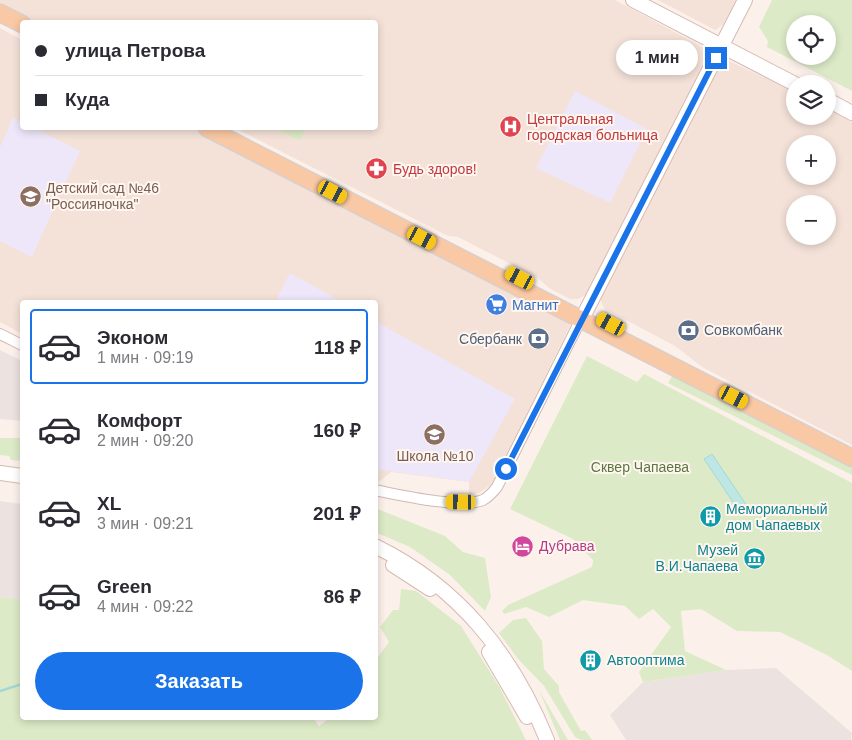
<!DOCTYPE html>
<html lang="ru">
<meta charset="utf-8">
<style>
body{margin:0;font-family:Helvetica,sans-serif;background:#f7f7f7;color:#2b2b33;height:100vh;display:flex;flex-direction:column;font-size:19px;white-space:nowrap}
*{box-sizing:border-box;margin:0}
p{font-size:16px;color:#7c7c81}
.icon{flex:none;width:28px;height:28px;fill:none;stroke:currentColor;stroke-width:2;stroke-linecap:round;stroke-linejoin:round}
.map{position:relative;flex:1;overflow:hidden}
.sheet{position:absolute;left:20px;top:300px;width:358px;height:420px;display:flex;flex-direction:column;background:#fff;border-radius:5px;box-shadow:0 2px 8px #0003}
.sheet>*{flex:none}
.guide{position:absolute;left:20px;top:20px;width:358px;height:110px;border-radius:5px;box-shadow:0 2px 8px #0003;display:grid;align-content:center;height:110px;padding:0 15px;background:#fff}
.fabs{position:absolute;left:786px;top:15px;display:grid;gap:10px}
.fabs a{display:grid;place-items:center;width:50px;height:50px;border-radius:50%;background:#fff;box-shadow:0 2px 8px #0003;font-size:25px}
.end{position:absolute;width:22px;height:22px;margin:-11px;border:6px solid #1a73e8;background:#fff;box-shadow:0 0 0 2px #fff}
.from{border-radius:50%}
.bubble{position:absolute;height:35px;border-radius:18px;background:#fff;box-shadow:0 2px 8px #0003;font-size:16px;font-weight:800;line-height:35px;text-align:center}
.car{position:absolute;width:15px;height:30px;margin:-15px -8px;border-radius:6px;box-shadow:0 0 4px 1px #0007;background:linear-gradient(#f5c518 24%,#345 0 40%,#f5c518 0 76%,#345 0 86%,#f5c518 0)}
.guide b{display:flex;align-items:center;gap:18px;height:48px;font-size:19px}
.guide b+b{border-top:1px solid #e1e1e2}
.guide i{width:12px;height:12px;background:#2b2b33}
ul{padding:9px 0 0;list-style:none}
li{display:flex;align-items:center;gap:15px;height:75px;margin:0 10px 8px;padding:0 5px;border:2px solid transparent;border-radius:5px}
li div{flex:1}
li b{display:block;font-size:19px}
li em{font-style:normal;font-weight:800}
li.selected{border-color:#1a73e8}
li>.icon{width:45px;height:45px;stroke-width:1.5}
.action{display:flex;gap:10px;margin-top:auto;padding:10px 15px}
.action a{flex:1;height:58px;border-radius:30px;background:#1a73e8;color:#fff;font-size:20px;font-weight:800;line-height:58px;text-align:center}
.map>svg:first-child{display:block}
.residential{fill:#f4e2d8;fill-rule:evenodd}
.industrial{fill:#ece2df}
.education{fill:#eee6f9}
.green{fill:#ddeac7;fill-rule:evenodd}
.water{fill:#bee6e4;stroke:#a4d8d5}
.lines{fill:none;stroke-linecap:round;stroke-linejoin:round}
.stream{stroke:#a4d8d5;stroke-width:2.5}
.street-casing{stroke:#d1b9b1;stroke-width:12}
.secondary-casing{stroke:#d6bab2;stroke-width:16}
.primary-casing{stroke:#d9cfcd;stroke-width:19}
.street{stroke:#fff;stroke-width:10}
.secondary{stroke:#fff;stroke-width:14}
.primary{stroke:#f9c8a4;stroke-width:16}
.route{stroke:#1a73e8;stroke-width:6}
.labels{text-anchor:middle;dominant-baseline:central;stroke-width:4;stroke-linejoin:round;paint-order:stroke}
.health-label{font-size:14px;fill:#be3a42;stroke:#fff6f0;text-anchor:start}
.education-label{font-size:14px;fill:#785e54;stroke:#fff6f0;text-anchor:start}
.shop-label{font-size:14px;fill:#366cbe;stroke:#fff6f0;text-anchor:start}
.service-label{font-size:14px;fill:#4e5e75;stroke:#fff6f0;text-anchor:start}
.park-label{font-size:14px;fill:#5c7741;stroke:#fff6f0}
.culture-label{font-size:14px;fill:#0d838f;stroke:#fff6f0;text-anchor:start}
.hotel-label{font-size:14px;fill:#b23c85;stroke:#fff6f0;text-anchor:start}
</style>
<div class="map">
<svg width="852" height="740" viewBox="0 0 852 740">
<rect width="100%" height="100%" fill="#fcf1ea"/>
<path class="residential" d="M0,0h615l97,52 -122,241 -12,6h-8l-21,-11 -11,-10 -80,-41 -10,-1 -213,-108h140v-106h-344l-31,-15z
M658,0h78l-12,24 -9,6z
M0,28l22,12v88h173l375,193v5l-78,158 -13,9 -10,2v-13l-78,-10 -16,13v-183h-353v32l-22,-12z
M725,59l70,33v24h33v-7l24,13v323l-150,-78 -27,-21 -70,-37 -3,-5 -2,-6 121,-237zM795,144h33v32h-33zM795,204h33v32h-33z"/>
<path class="industrial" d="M0,350l22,11v60l-22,-2z
M0,501l22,3v104l-1,-8 -21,-3z
M776,668l76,65 -1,7h-225l-16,-25 33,-33 83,-12z"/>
<path class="education" d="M575,91l72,38 -37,74 -74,-35z
M13,117l9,5v6h12l46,23 -48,106 -32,-16v-94z
M290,273l52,29h-67z
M375,321l140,78 -46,83 -94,-13z"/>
<path class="green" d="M772,0h80v91l-85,-44 1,-6 -9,-14zM795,24h33v32h-33z
M275,128h31l-6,13z
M587,356l50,26 7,-8 208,109v188l-25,-16 -47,-23 -43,-1 -36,-22 -20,2 4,40 41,19 -83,12 -4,-10 32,-45 -18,-18 -14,10 -14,-13 -42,-6 -34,17 -23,-10 -22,7 -2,-3 6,-6 84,-38 1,-7 -20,-21 -63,-30z
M674,373l178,91v11l-184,-92z
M0,438h22v23l-11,-1 -2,-4 -9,-1z
M375,508l70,28 18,16 22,6 6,39 -6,14 -35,-36 -40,-28 -35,-15z
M401,589l15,2 45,35 39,62 26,52h-526v-143l22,3v118h291l6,8 11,-8h45v-57l14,-19 -9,-15 13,-17h6z
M526,618l16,23 2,28 15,17v6l22,39 4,-1 7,10h-11l-6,-3 -31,-51 -26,-27 -19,-26 14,-13z
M539,690l29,50h-8z"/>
<path class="water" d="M712,454l35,52 -8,5 -35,-52z"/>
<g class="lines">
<path class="stream" d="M0,691l22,-7"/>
<defs>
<path id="street" d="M0,334l22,11
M375,490c25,5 85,19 108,10 6,-3 10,-8 14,-13l84,-168"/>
<path id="secondary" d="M633,0l162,84
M828,100l24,13
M586,311l159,-311
M0,473l22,3
M375,546c84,41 137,108 172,194
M393,565l37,24
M489,652l38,65"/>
<path id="primary" d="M0,13l22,11
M207,128l645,330"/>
</defs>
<use href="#street" class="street-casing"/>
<use href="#secondary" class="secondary-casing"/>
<use href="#primary" class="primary-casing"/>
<use href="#street" class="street"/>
<use href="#secondary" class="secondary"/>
<use href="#primary" class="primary"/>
</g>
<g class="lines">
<path class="route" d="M506,469l210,-411"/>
</g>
<defs>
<symbol id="hospital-disc" viewBox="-11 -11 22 22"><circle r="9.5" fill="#e0444e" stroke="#fff6f0"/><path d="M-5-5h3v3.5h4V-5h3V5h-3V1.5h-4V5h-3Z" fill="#fff"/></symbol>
<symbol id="pharmacy-disc" viewBox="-11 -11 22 22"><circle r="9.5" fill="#e0444e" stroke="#fff6f0"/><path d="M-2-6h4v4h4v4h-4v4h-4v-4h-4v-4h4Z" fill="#fff"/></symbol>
<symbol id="school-disc" viewBox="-11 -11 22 22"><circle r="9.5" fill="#8d6e63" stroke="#fff6f0"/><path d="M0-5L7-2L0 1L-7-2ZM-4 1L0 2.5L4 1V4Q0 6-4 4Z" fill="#fff"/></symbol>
<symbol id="supermarket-disc" viewBox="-11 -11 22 22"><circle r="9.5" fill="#3f7fe0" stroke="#fff6f0"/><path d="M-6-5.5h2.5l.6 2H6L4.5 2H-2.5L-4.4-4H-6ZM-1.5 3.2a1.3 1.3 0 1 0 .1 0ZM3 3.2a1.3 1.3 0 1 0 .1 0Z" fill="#fff"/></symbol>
<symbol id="bank-disc" viewBox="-11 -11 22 22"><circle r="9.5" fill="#5c6f8a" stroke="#fff6f0"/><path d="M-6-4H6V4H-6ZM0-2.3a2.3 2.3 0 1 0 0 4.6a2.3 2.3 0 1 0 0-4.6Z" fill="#fff"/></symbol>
<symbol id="building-disc" viewBox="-11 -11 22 22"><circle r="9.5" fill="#0f9aa8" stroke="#fff6f0"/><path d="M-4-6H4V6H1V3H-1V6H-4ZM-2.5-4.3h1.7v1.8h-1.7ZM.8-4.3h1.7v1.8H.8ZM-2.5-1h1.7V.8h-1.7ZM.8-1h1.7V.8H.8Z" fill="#fff"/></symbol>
<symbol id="hotel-disc" viewBox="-11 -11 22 22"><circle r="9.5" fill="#d1479c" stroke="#fff6f0"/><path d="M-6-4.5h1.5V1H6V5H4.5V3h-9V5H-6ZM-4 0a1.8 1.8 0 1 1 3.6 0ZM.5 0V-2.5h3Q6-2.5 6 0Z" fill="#fff"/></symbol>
<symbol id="museum-disc" viewBox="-11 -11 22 22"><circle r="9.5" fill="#0f9aa8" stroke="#fff6f0"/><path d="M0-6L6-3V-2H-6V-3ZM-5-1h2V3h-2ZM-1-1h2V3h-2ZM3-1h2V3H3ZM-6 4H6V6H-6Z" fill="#fff"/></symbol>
</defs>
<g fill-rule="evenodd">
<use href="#hospital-disc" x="498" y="114" width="25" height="25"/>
<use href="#pharmacy-disc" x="364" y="156" width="25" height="25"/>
<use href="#school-disc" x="18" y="184" width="25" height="25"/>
<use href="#supermarket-disc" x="484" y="292" width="25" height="25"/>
<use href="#bank-disc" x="676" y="318" width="25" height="25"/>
<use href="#bank-disc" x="526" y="326" width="25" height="25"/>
<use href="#school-disc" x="422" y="422" width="25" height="25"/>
<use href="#building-disc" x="698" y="504" width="25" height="25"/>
<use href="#hotel-disc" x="510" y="534" width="25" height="25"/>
<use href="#museum-disc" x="742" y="546" width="25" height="25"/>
<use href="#building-disc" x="578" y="648" width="25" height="25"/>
</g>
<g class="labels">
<g class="health-label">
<text x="527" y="119">Центральная<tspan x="527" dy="16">городская больница</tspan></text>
<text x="393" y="169">Будь здоров!</text>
</g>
<g class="education-label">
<text x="46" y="188">Детский сад №46<tspan x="46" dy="16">"Россияночка"</tspan></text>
<text x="435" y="456" text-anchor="middle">Школа №10</text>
</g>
<g class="shop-label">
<text x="512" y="305">Магнит</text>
</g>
<g class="service-label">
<text x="704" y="330">Совкомбанк</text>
<text x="522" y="339" text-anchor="end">Сбербанк</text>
</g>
<g class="park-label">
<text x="640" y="467">Сквер Чапаева</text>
</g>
<g class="culture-label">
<text x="726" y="509">Мемориальный<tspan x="726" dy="16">дом Чапаевых</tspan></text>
<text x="738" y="550" text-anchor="end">Музей<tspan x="738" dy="16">В.И.Чапаева</tspan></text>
<text x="607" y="660">Автооптима</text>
</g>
<g class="hotel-label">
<text x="539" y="546">Дубрава</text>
</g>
</g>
</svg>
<div class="fabs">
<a><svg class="icon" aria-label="locate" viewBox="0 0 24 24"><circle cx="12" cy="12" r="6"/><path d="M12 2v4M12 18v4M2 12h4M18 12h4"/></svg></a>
<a><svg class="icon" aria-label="layers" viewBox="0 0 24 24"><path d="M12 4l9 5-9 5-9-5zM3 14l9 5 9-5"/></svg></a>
<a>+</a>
<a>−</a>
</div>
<i class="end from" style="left:506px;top:469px"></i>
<i class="end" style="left:716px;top:58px"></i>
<div class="bubble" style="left:616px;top:40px;width:82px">1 мин</div>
<i class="car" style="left:333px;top:192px;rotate:117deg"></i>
<i class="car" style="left:422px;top:238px;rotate:117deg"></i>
<i class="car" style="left:520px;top:278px;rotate:297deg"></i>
<i class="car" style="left:611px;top:324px;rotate:298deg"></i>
<i class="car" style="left:734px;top:397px;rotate:117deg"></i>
<i class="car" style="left:461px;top:502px;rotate:271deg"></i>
<div class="guide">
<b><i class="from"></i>улица Петрова</b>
<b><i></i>Куда</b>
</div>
<section class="sheet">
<ul>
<li class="selected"><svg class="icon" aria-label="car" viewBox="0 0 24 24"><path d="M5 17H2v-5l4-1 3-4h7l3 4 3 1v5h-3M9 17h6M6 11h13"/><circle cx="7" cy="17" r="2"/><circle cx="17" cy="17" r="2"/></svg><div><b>Эконом</b><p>1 мин · 09:19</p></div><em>118 ₽</em></li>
<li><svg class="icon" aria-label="car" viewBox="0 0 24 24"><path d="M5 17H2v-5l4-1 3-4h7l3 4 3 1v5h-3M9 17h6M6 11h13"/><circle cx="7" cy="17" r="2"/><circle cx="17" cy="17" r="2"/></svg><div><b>Комфорт</b><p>2 мин · 09:20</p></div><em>160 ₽</em></li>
<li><svg class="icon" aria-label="car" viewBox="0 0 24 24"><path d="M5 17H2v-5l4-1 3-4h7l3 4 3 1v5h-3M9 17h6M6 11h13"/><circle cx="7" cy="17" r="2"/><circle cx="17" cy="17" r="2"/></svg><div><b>XL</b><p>3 мин · 09:21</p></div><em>201 ₽</em></li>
<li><svg class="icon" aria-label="car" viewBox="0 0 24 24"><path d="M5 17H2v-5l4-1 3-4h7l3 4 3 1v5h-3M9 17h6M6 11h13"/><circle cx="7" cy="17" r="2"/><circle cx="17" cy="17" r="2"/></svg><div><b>Green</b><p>4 мин · 09:22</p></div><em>86 ₽</em></li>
</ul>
<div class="action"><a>Заказать</a></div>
</section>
</div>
